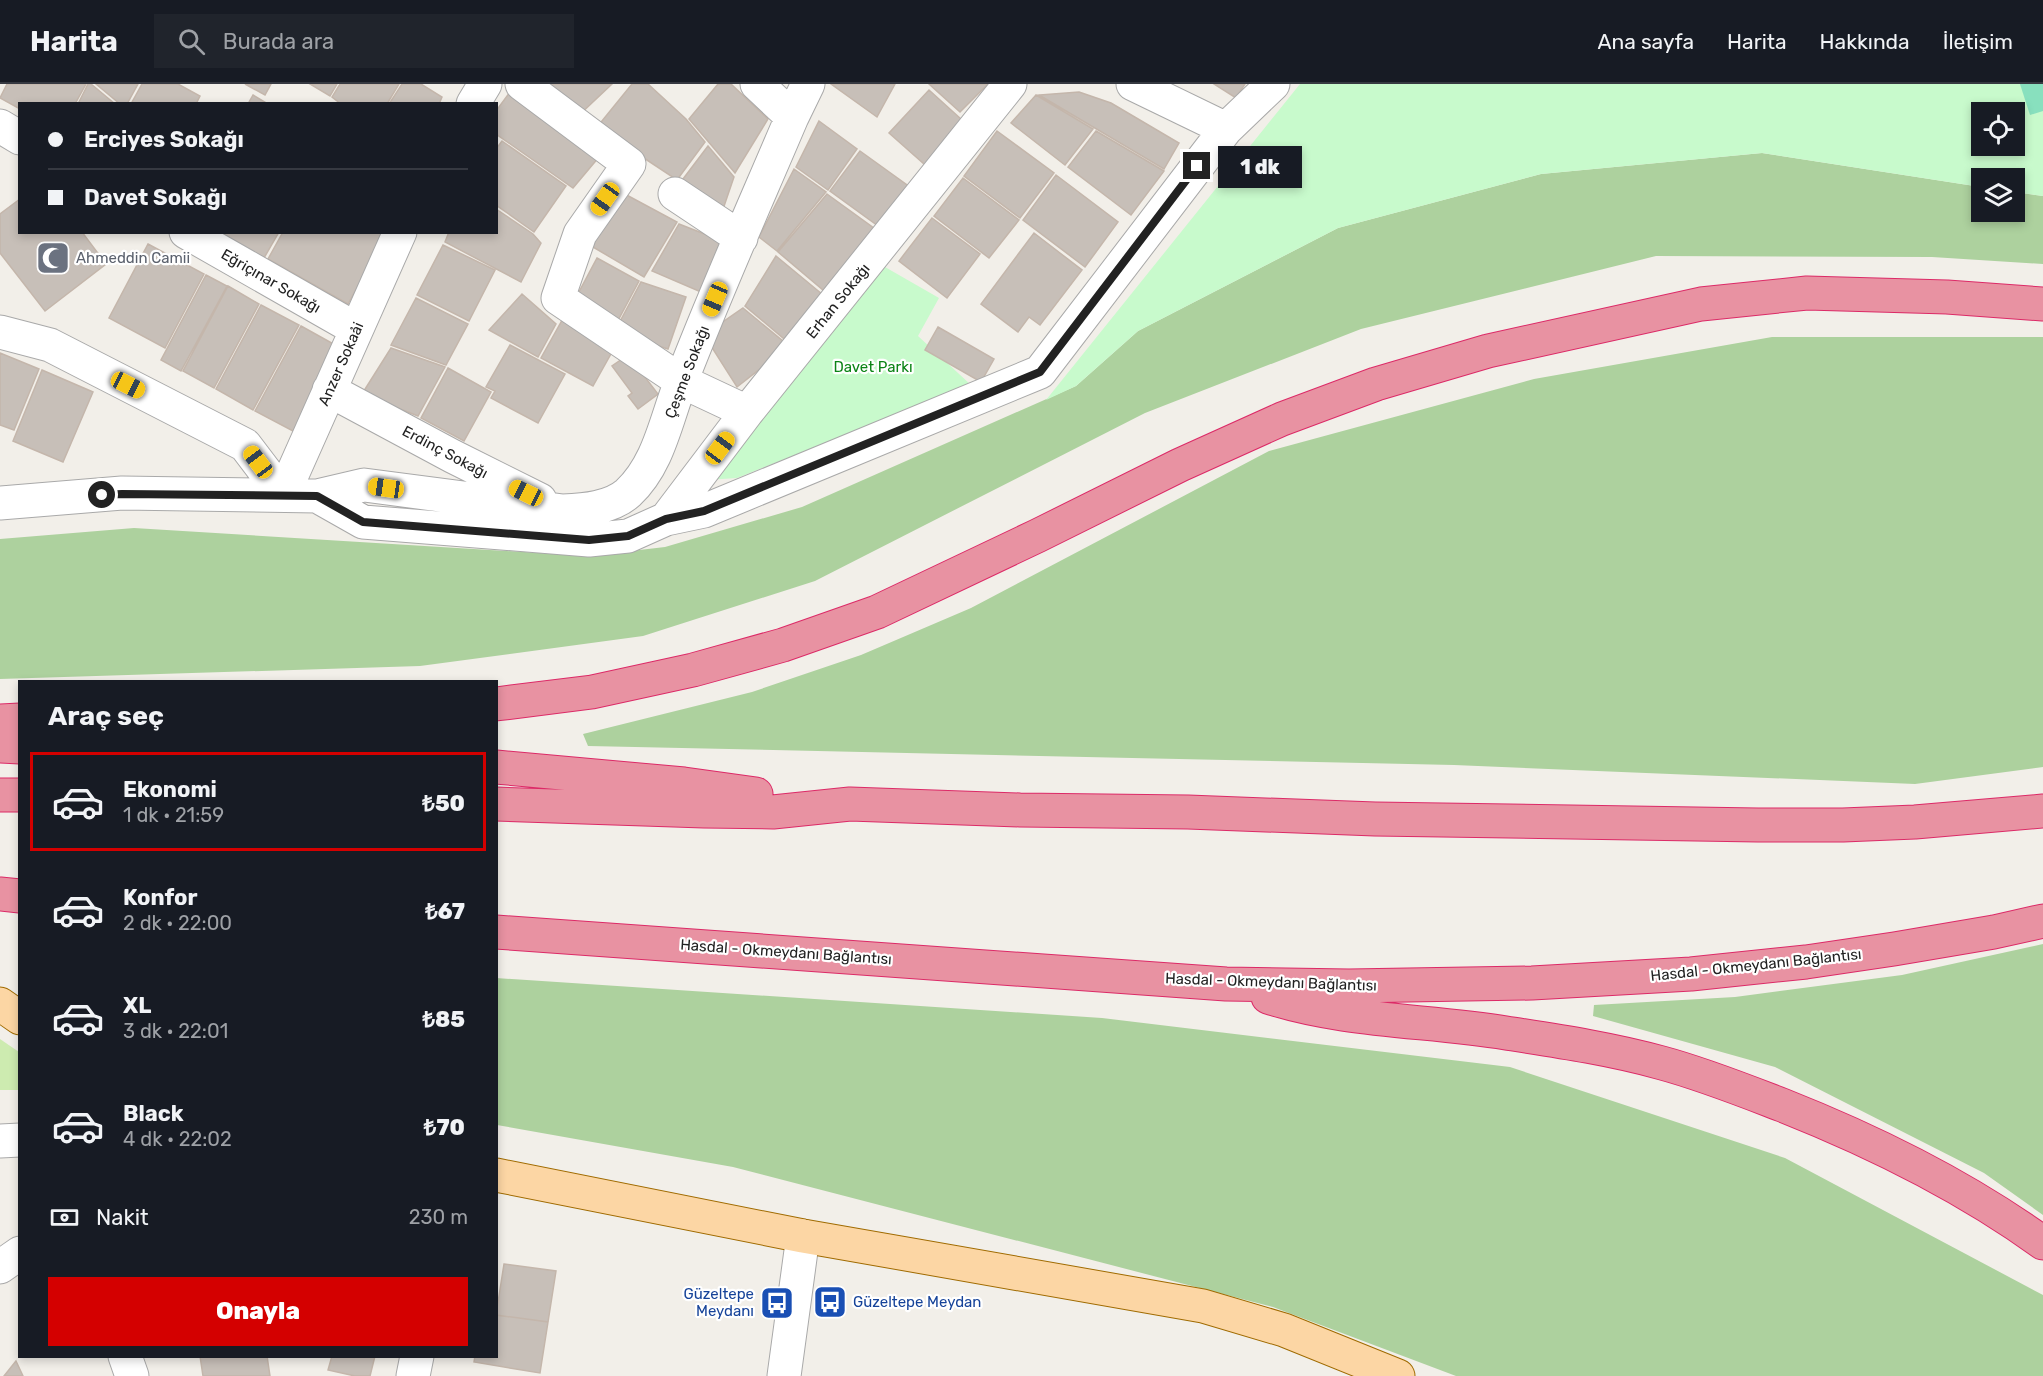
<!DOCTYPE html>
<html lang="tr">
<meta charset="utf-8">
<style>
body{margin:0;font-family:Rubik,sans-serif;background:#20242c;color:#f1f3f6;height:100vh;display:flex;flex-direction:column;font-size:22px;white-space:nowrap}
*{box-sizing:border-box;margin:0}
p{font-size:20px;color:#9ea1a6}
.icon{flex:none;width:33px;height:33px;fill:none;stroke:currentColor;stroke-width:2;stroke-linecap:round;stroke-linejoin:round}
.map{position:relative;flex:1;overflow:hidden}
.panel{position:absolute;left:18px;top:596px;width:480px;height:678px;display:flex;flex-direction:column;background:#171b24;border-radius:0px;box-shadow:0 3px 9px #0003}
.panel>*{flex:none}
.guide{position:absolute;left:18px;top:18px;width:480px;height:132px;border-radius:0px;box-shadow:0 3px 9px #0003;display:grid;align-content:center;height:132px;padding:0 30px;background:#171b24}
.tools{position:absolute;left:1971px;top:18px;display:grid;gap:12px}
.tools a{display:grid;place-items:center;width:54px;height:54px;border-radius:0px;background:#171b24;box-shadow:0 3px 9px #0003;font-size:30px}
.end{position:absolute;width:27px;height:27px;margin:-14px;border:8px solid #222;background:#fff;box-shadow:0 0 0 3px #fff}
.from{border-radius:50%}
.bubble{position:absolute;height:42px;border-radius:0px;background:#171b24;box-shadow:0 3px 9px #0003;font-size:20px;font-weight:800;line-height:42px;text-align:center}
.car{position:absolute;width:18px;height:36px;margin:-18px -9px;border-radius:8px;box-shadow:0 0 4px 2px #0007;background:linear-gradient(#f5c518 24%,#345 0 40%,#f5c518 0 76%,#345 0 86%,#f5c518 0)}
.guide b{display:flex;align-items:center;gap:21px;height:57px;font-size:22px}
.guide b+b{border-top:2px solid #363941}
.guide i{width:15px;height:15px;background:#f1f3f6}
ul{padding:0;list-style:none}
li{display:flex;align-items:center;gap:18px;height:99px;margin:0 12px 9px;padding:0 18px;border:3px solid transparent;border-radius:0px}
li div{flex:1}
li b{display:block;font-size:22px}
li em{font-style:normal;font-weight:800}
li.active{border-color:#d40000}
li>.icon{width:54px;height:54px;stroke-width:1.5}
h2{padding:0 30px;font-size:27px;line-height:72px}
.pay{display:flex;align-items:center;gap:15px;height:66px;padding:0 30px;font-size:22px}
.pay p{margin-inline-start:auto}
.cta{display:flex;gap:12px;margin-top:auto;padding:12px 30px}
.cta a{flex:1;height:69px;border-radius:0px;background:#d40000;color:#fff;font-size:24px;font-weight:800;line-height:69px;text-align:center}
header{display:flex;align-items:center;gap:36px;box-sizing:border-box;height:84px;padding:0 30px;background:#171b24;border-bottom:2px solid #363941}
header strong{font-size:28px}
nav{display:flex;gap:33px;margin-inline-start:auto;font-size:21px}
.search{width:420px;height:54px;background:#20242c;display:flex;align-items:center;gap:15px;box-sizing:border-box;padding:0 21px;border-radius:0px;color:#9ea1a6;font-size:22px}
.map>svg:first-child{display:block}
.grass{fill:#cdebb0}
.forest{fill:#add19e}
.park{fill:#c8facc;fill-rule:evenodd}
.pitch{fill:#88e0be}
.building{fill:#c7bfb8;stroke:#c4b6ab;stroke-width:1.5}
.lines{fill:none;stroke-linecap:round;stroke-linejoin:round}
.minor-casing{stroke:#a9a9a9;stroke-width:35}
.major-casing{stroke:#a06b00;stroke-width:35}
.highway-casing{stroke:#dc2a67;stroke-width:35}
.minor{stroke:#fff;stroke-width:33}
.major{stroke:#fcd6a4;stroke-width:33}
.highway{stroke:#e892a2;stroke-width:33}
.route{stroke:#222;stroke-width:8}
.labels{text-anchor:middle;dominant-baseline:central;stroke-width:4.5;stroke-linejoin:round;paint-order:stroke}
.worship-label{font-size:15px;fill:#5b616d;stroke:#fff;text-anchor:start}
.street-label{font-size:15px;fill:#222;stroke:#fff}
.park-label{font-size:15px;fill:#0c8416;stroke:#fff}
.transit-label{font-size:15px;fill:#164399;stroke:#fff;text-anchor:end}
</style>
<header>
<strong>Harita</strong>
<div class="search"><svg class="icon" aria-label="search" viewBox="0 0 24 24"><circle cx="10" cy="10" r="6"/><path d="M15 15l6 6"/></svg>Burada ara</div>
<nav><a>Ana sayfa</a><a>Harita</a><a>Hakkında</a><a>İletişim</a></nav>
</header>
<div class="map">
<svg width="2043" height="1292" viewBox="0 0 2043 1292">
<rect width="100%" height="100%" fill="#f2efe9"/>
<path class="grass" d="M0,955l19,13v38h-19z"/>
<path class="forest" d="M1762,69l219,34 1,25h32l1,-20 28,4v68l-111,-7 -276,-1 -295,73 -216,84 -330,168 -172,55 -223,30 -420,13v-140l134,-11 454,28 77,-9 137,-40 274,-121 62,-55 200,-103 203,-54z
M1772,253h271v430l-128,17 -461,-19 -866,-19 -5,-12 169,-42 109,-37 110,-47 298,-157 265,-72z
M2043,860v271l-59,-42 -209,-106 -182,-51 1,-11 141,-8 167,-22z
M496,894l606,40 408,49 275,91 258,137v81h-587l-183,-69 -540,-140 -236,-42z"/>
<path class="park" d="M1300,0h743v112l-28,-4 -1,-14h-32l-1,9 -219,-34 -221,21 -203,54 -200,103 -62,55 -30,14zM1982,28h32v34h-32z
M885,183l54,31 -21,38 53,49 -234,93 -30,2z"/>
<path class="pitch" d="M2020,0h23v27l-13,4z"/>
<path class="building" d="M7,0h79l-11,20h-55v5l-20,-11z
M88,0h3l24,20h-37z
M96,0h42l-11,20h-7z
M142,0h36l22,12 -4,8h-65z
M245,0h26l-6,11z
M310,0h27l-7,12z
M340,0h59l-12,20h-46l-9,-7z
M402,0h19l21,13 -3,7h-50z
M516,0l88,67 -31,37 -77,-54v-23z
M543,0h69l-36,34z
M632,0h16l38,35 19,23 -28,38 -80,-53z
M718,0h13l37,35 -33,54 -46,-54z
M831,0h64l-18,33z
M929,0h59l-28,28z
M1214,0h31l-9,14z
M929,6l43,39 -39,43 -44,-39z
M1079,8l32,11 68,40 -15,26 -125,-74z
M253,11l15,9h-20z
M1036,11l57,34 -28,36 -54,-42z
M819,37l38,28 -29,41 -32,-23z
M997,47l57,42 -34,45 -56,-42z
M1096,47l68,40 -33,44 -63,-48z
M502,57l64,45 -32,46 -38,-27v-56z
M708,62l26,31 -14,41 -40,-35z
M860,67l54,39 -29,41 -55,-40z
M794,85l32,23 -49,59 -18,-14z
M1056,91l62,47 -33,45 -62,-47z
M963,94l56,42 -30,38 -55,-42z
M621,108l56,30 -33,55 -63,-37z
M827,110l55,40 -52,62 -52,-44z
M20,115v33h62l24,32 -61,47 -45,-58v-39z
M496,125l37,25 8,9 -20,39 -76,-40 4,-10h47z
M932,134l48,36 -33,44 -48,-37z
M679,140l51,20 -22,51 -56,-24z
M220,148h59l-15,26z
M283,148h105l-40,72 -80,-45z
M1034,149l48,37 -42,55 -11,-8 -11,15 -37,-28z
M148,160l56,30 -39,74 -56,-30z
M443,161l52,25 -26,51 -52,-26z
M776,172l52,43 -38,45 -45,-38z
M597,174l42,23 -25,47 -42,-23z
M206,191l21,11 -46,85 -20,-11z
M641,198l45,15 -18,52 -42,-14 -10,-6z
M228,202l31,18 -45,84 -31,-17z
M522,210l34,30 -18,33 -49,-27z
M416,214l52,26 -22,41 -55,-20z
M261,221l38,20 -46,85 -37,-21z
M743,224l46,38 -52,41 -33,-52z
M565,231l52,28 -24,43 -52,-28z
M301,242l38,21 -46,84 -38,-20z
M938,243l56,32 -13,23 -56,-32z
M510,261l55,29 -27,49 -47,-25 4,-7 -9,-4z
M391,264l54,19 -27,49 -56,-22z
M0,269l39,16 -25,61 -14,-5z
M628,271l30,39 -20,15 -10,-13 4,-3 -20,-27z
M448,284l43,24 -27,49 -43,-23z
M42,286l51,22 -30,70 -50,-21z
M504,1180l52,7 -8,51 -52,-7z
M496,1231l52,7 -8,51 -66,-11 1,-6h21z
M200,1272h67l3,20h-67z
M332,1272h43l-5,20h-15l-27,-6z
M16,1277l7,15h-19z"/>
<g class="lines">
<defs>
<path id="minor" d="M522,0l107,80 -49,70 -22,64 123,83 66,31
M757,0l35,33
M1133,0l93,45
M473,20l12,-20
M0,42l20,12
M675,110l66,44
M186,148l170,97
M0,248l50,13 195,100 38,50 117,-263
M329,306l123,66 88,44
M317,412l46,26 226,18 39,-4 38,-17 38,-8 336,-139 186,-243 47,-45
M0,419l122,-10 195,3 47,-11 199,26c21,-1 48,-3 65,-18 32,-30 38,-75 54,-114 34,-88 73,-175 110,-262l16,-33
M666,435l81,-107 263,-328
M0,1057l20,-1
M0,1183l20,-14
M125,1272l7,20
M413,1292l4,-20
M784,1292l19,-140"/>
<path id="major" d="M0,920l20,14
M496,1091l307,61 400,70 81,24 114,46"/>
<path id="highway" d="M496,620l96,-12 101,-22 90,-25 94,-33 160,-76 143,-71 102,-46 94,-35 112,-33 213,-47 106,-11 140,4 96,7
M0,637l20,-1
M0,662l20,1
M496,683l188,17 72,10
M0,711h20
M496,720l208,7 69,1 77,-8 170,6 168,2 187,7 383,6h85l72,-3 128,-11
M0,810l20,2
M496,848l730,52 123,2 183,-3 159,-9 115,-12 88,-13 100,-17 49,-11
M1268,913c77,25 159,23 238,36 52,8 106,16 156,30 41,11 81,27 120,42 91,36 182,81 261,138"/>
</defs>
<use href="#minor" class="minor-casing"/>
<use href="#major" class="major-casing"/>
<use href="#highway" class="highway-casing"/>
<use href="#minor" class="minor"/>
<use href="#major" class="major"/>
<use href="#highway" class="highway"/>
</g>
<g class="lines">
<path class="route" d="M102,411l20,-1 195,2 46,26 226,18 39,-4 38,-17 38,-8 336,-139 157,-206"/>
</g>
<defs>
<symbol id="mosque-square" viewBox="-11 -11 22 22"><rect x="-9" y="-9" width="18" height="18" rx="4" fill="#6b7280" stroke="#fff"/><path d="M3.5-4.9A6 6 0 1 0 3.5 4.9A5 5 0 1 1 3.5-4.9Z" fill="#fff"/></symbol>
<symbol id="bus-square" viewBox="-11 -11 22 22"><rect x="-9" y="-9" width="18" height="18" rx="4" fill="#1a4fb4" stroke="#fff"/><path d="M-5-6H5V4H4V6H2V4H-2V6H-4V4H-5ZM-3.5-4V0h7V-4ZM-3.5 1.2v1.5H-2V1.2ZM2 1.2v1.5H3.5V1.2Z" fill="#fff"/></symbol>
</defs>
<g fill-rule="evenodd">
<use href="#mosque-square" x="34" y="155" width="38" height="38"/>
<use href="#bus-square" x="811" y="1199" width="38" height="38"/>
<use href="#bus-square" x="758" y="1200" width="38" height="38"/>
</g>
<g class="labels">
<g class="worship-label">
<text x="76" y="174">Ahmeddin Camii</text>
</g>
<g class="street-label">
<text transform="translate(271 197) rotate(30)">Eğriçınar Sokağı</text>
<text transform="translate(838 217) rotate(-51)">Erhan Sokağı</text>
<text transform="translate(341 280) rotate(-66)">Anzer Sokaåi</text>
<text transform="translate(687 288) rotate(-69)">Çeşme Sokağı</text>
<text transform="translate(445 368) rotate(28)">Erdinç Sokağı</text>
<text transform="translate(786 868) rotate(4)">Hasdal - Okmeydanı Bağlantısı</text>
<text transform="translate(1756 881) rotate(-6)">Hasdal - Okmeydanı Bağlantısı</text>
<text transform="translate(1271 898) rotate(2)">Hasdal - Okmeydanı Bağlantısı</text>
</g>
<g class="park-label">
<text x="873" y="283">Davet Parkı</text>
</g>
<g class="transit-label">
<text x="754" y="1210">Güzeltepe<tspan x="754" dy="17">Meydanı</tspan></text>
<text x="853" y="1218" text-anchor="start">Güzeltepe Meydan</text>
</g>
</g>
</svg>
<div class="tools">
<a><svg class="icon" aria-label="locate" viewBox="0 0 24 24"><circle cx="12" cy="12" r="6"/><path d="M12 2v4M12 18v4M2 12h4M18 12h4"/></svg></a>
<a><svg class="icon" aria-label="layers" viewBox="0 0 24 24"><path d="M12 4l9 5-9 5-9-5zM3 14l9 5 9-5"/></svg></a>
</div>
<i class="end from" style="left:102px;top:411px"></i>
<i class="end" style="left:1197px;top:82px"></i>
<div class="bubble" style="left:1218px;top:62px;width:84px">1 dk</div>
<i class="car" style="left:605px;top:115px;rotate:215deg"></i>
<i class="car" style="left:715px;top:215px;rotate:203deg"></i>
<i class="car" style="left:128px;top:301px;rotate:117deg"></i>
<i class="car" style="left:720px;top:364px;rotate:37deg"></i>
<i class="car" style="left:258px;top:378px;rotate:323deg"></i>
<i class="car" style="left:386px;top:404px;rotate:278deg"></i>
<i class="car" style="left:526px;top:409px;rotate:296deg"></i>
<div class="guide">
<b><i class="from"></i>Erciyes Sokağı</b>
<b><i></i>Davet Sokağı</b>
</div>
<section class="panel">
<h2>Araç seç</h2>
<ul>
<li class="active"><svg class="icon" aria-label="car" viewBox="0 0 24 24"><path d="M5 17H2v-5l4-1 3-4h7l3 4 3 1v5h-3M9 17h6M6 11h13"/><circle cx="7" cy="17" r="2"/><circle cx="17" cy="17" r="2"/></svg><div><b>Ekonomi</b><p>1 dk · 21:59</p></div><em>₺50</em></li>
<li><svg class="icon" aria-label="car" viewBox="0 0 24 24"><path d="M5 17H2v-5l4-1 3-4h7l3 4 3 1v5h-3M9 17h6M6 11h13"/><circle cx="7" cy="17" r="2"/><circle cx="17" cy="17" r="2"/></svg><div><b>Konfor</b><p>2 dk · 22:00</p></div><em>₺67</em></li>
<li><svg class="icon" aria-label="car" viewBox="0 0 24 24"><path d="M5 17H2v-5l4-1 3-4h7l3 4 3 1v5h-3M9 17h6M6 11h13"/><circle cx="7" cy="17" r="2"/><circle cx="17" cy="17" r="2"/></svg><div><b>XL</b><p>3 dk · 22:01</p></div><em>₺85</em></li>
<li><svg class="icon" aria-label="car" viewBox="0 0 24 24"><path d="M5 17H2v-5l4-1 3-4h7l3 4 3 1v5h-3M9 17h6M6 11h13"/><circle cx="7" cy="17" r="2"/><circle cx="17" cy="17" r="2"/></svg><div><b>Black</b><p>4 dk · 22:02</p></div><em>₺70</em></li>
</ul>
<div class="pay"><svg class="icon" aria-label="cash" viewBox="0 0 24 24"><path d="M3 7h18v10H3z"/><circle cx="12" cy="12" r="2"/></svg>Nakit<p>230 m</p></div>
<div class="cta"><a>Onayla</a></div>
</section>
</div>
